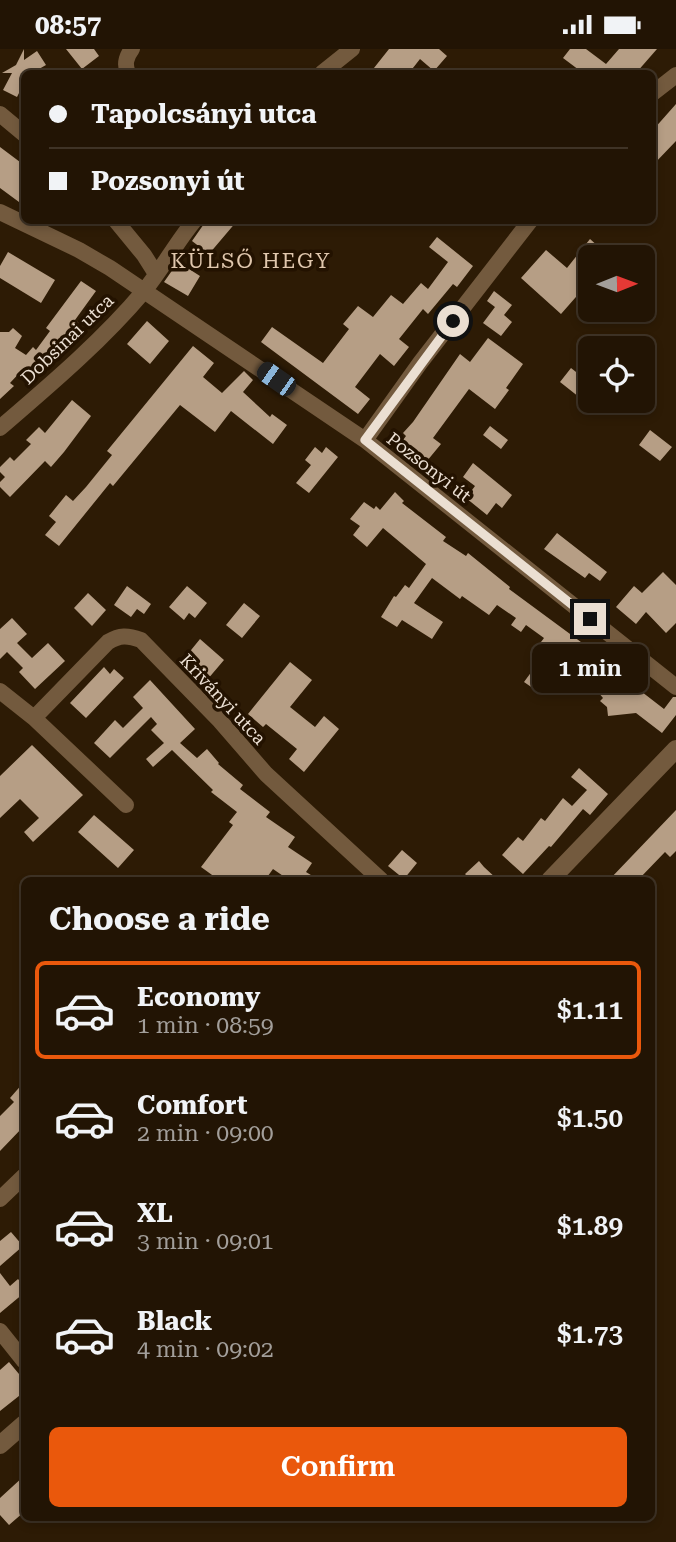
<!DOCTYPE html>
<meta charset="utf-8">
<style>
body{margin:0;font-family:"Roboto Serif",serif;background:#2a1d0e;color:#f1f3f6;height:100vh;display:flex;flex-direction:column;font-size:26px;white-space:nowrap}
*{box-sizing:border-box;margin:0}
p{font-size:23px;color:#a29e9a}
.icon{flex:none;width:38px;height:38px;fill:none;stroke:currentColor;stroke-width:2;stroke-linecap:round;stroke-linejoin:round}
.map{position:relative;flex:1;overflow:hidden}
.details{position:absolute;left:21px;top:828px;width:634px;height:644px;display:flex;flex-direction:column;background:#221404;border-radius:10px;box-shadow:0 4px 10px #0003,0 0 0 2px #3f3326}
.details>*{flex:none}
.banner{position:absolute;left:21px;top:21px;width:635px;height:154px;border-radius:10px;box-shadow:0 4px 10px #0003,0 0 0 2px #3f3326;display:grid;align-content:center;height:154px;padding:0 28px;background:#221404}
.needle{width:46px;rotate:89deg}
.controls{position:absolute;left:578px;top:196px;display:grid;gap:14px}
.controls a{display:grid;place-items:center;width:77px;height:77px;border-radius:10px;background:#221404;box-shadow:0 4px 10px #0003,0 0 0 2px #3f3326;font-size:35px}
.end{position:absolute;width:32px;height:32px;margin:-16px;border:9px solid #ebdfd2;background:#111;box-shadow:0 0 0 4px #111}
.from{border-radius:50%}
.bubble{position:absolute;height:49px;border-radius:10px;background:#221404;box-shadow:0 4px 10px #0003,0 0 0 2px #3f3326;font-size:23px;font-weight:600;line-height:49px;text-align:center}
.car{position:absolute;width:21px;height:42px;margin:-21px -10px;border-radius:9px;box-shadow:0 0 5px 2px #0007;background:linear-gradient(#222 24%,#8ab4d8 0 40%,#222 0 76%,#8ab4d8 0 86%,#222 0)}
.banner b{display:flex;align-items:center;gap:24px;height:66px;font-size:26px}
.banner b+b{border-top:2px solid #3f3326}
.banner i{width:18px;height:18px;background:#f1f3f6}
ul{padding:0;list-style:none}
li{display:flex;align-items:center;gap:21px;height:98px;margin:0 14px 10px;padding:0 14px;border:4px solid transparent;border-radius:10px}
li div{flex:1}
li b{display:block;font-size:26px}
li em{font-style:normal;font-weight:600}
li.current{border-color:#ea580c}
li>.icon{width:63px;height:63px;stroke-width:1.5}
h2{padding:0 28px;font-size:32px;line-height:84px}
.action{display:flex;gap:14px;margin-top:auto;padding:14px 28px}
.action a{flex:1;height:80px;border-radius:10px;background:#ea580c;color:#fff;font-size:28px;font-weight:600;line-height:80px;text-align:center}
.status{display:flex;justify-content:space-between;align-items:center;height:49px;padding:0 35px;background:#221404;direction:ltr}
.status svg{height:19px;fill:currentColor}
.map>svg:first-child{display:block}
.building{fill:#b69e85}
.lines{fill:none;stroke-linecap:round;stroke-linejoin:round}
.minor{stroke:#735a3e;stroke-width:16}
.tertiary{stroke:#735a3e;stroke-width:18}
.route{stroke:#ebdfd2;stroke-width:9}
.labels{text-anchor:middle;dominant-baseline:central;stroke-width:7;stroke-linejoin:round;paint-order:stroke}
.street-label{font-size:18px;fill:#ebdfd2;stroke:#231200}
.quarter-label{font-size:21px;letter-spacing:2px;fill:#e0c7ad;stroke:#231200}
</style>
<div class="status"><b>08:57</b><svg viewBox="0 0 49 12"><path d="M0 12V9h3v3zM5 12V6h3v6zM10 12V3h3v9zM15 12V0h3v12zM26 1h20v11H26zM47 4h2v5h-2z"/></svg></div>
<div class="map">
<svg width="676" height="1493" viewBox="0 0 676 1493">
<rect width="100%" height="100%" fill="#2d1b05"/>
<path class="building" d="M24,0v11l13,-9 9,14 -14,8h-8v10l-7,14 -14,-7 9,-17h-10l14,-8z
M66,0h28l5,7 -17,13z
M389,0h50l8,7 -13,15 -14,-12 -11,14h-39z
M570,0h16l20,15 13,-15h38l-21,24h-53l-20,-15z
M676,55v37l-23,24v-35z
M0,98l24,18v29l-5,8 -19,-14z
M206,172h31l-28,33 -17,-13z
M437,188l36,29 -16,21 -4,-3 -25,30 -5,-5 -24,30 10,8 -15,19 -14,-12 -25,33 15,12 -12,15 -97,-72 11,-15 51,36 26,-34 -6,-5 15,-18 15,11 18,-22 12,9 18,-21 7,6 20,-27 -19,-15z
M590,190l20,18h-20v24l-29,33 -40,-36 25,-28 21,18z
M8,203l47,28 -14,23 -41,-25v-12z
M178,213l22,14 -12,20 -24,-14z
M81,232l15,10 -21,29 4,3 -23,30 -4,-3 -22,23 -6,-5 -14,15 4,3 -14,13v-67h9l4,-4 9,8 -7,12 11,7 7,-8 3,3 14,-19 -4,-3z
M494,242l18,14 -8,10 8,7 -11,14 -18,-13 12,-16 -8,-6z
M147,272l22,20 -19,23 -23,-20z
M488,289l35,26 -17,24 3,2 -14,19 -26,-20 -36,49 8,6 -19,23 -24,-20 8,-11 -3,-3 10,-11 47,-68 10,8z
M193,297l21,17 -11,14 19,16 22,-22 9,9 -10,12 27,25 2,-3 15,11 -14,19 -42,-33 -16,21 -35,-27 -67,81 -3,-3 -51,63 -14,-11 11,-13 -7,-6 17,-21 7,6 13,-14 26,-32 -5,-4z
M571,319l19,15 -11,14 -19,-15z
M72,351l19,16 -27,36 -13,15 -6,-6 -35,36 -10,-10v-5l5,-5 -5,-5v-5l10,-10 4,4 17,-17 -5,-4 13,-13 6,6z
M490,377l18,14 -7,9 -18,-14z
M650,381l22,17 -12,14 -21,-16z
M315,398l7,6 4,-6 12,10 -29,36 -13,-10 15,-18 -6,-5z
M473,414l39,32 -10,13 -6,-5 -9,12 -21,-17 9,-12 -12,-9z
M395,443l9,9 -2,2 44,34 -3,4 23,15 2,-3 42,34 -1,2 95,70 -7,8 21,17 3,-5 4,3 4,-6 16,12 -3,4 22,17 9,-12h3v18l-14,18 -26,-20 -28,3 -1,-9 -7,-6 3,-3 -5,-6 -42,-36 -14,19 4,4 -9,12 -13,-9 19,-26 -8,-6 9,-12 -18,-13 -5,7 -10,-7 5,-7 -19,-13 -8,10 -27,-19 -2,3 -28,-21 -18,25 29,19 -11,17 -30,-19 -5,7 -16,-10 13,-21 2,1 9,-12 4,3 17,-24 -43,-36 -16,19 -14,-12 7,-9 -10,-7 14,-17 10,7 2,-3 4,4z
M557,484l50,39 -7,9 -11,-8 -4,5 -41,-29z
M663,523l13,13v38l-10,10 -20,-21 -10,12 -20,-17 18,-21 8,7z
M127,537l24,18 -7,10 -7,-5 -6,8 -17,-12z
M187,537l20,17 -12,15 -6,-5 -5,7 -15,-13z
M88,544l18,17 -14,16 -18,-18z
M244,554l16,13 -18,22 -16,-13z
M12,569l15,16 -10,9 15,15 16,-15 17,18 -30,28 -16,-17 4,-4 -16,-16 -7,7v-30z
M200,590l24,21 -17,20 -24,-20z
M290,613l22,18 -22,27 25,20 9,-11 15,13 -35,43 -15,-13 8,-10 -31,-25 -3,3 -15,-13z
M104,618l6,7 4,-5 10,9 -38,40 -16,-15z
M150,631l45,49 -15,14 17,15 10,-9 12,14 -1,1 25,21 -3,4 30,23 -4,5 29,20 -7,10 24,16 -6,9 13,8h-30l-16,-11 -8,11h-46l-18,-13 32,-42 -4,-3 8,-10 -26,-20 2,-2 -41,-40 -19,17 -7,-8 18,-16 -13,-13 6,-6 -6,-7 -41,41 -16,-15 21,-23 8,8 20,-20 -10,-11z
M32,696l51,50 -50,47 -9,-10 15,-14 -19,-19 -20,19v-42z
M579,719l29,26 -18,21 -7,-6 -32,38 -2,-1 -26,28 -21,-19 16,-18 5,4 18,-23 4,3 18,-23 9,8 15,-16 -16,-13z
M676,761v41l-6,6 -5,-5 -27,28h-29z
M94,766l40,35 -16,18 -40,-36z
M402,801l15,13 -13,16 -16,-13z
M479,812l5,6 14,13h-27l-6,-6z
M24,1033v44l-24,25v-35l14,-14 -4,-4z
M11,1183l12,14 -23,20v-25z
M0,1224l10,13 8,-7 6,7v7l-24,20z
M9,1313l15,18v12l-24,19v-41z
M24,1427v36l-15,13 -9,-10v-17z"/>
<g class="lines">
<path class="minor" d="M128,24c-4,-9 -2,-16 4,-24
M322,24l30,-24
M653,44l23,-18
M0,65l24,20
M0,163l79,38 31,18 255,172 311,247
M116,172l28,34 12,19
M0,379c50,-43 102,-87 144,-137 18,-22 32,-48 50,-70
M365,391l55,-77 110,-142
M0,642l34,27 92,87
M34,669l74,-76c12,-7 19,-7 33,-2l79,81 46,53 115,106
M0,1150l24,-23
M0,1282l24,30"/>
<path class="tertiary" d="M550,831l126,-131
M0,1396l24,-21"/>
</g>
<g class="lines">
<path class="route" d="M453,272l-88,119 225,179"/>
</g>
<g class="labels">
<g class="street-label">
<text transform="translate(67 290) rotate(-44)">Dobsinai utca</text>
<text transform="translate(429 418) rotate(38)">Pozsonyi út</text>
<text transform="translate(223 650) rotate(47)">Kriványi utca</text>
</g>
<g class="quarter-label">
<text x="251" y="212">KÜLSŐ HEGY</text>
</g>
</g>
</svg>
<div class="controls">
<a><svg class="needle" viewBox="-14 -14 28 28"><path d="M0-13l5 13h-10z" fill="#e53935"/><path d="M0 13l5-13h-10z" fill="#a29e9a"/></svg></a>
<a><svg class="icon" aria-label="locate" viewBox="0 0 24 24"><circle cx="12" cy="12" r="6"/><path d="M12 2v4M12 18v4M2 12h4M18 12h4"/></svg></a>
</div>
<i class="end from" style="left:453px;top:272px"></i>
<i class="end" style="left:590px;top:570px"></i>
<div class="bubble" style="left:532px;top:595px;width:116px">1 min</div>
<i class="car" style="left:276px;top:330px;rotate:305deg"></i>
<div class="banner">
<b><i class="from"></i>Tapolcsányi utca</b>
<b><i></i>Pozsonyi út</b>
</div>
<section class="details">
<h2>Choose a ride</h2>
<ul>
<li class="current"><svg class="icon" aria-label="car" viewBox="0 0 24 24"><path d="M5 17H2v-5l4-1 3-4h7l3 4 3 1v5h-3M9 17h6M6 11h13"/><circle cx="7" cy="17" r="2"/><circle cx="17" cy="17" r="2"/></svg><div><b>Economy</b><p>1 min · 08:59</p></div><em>$1.11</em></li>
<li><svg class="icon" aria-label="car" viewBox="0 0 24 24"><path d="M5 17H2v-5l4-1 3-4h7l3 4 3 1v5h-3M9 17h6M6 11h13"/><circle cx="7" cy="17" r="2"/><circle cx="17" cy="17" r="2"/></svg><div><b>Comfort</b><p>2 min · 09:00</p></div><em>$1.50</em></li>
<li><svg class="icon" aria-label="car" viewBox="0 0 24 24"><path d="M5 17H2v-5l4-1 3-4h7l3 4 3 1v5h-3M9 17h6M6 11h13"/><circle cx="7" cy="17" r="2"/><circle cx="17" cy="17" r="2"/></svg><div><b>XL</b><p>3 min · 09:01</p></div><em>$1.89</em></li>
<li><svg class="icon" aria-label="car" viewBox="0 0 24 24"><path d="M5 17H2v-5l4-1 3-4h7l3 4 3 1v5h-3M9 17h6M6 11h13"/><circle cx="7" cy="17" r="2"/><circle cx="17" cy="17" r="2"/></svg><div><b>Black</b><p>4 min · 09:02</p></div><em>$1.73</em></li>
</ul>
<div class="action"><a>Confirm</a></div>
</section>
</div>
